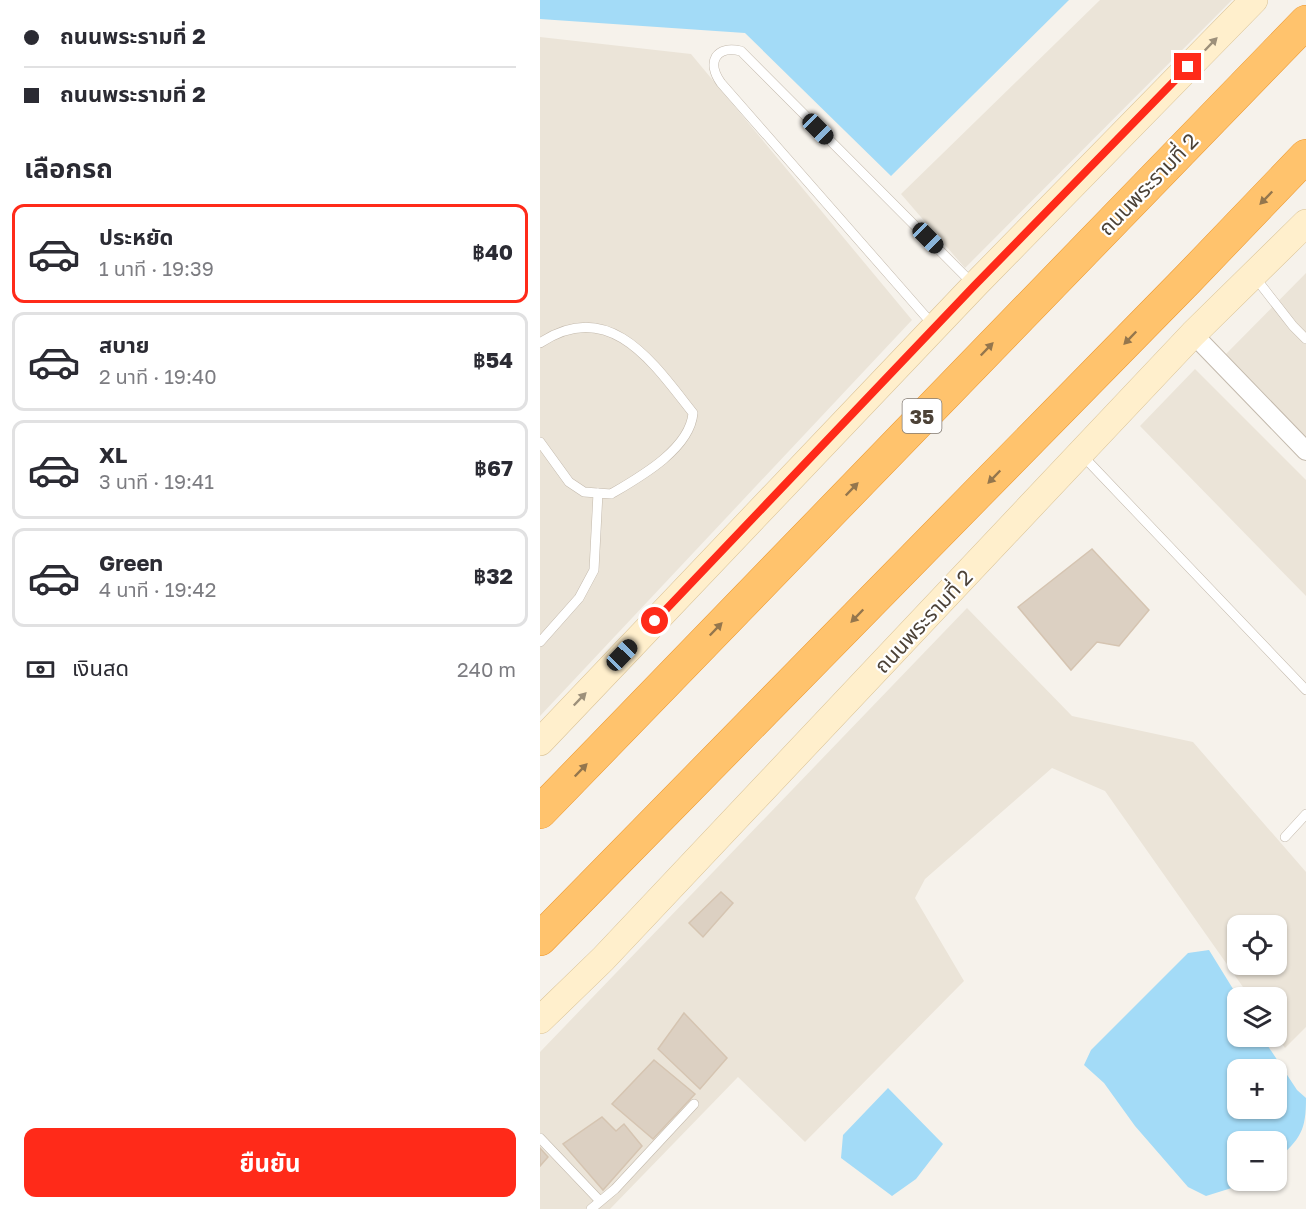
<!DOCTYPE html>
<html lang="th">
<meta charset="utf-8">
<style>
body{margin:0;font-family:"Golos Text","Noto Sans Thai",sans-serif;background:#f2f2f3;color:#2b2b33;height:100vh;display:flex;flex-direction:column;font-size:22px;white-space:nowrap}
*{box-sizing:border-box;margin:0}
p{font-size:20px;color:#7c7c81}
.icon{flex:none;width:33px;height:33px;fill:none;stroke:currentColor;stroke-width:2;stroke-linecap:round;stroke-linejoin:round}
.map{position:relative;flex:1;overflow:hidden}
.side{display:flex;flex-direction:column;background:#fff;width:540px}
.side>*{flex:none}
.hud{display:grid;align-content:center;height:132px;padding:0 24px;background:#fff}
.fabs{position:absolute;left:687px;top:915px;display:grid;gap:12px}
.fabs a{display:grid;place-items:center;width:60px;height:60px;border-radius:12px;background:#fff;box-shadow:0 2px 4px #0004;font-size:30px}
.end{position:absolute;width:27px;height:27px;margin:-14px;border:8px solid #ff2a19;background:#fff;box-shadow:0 0 0 3px #fff}
.from{border-radius:50%}
.car{position:absolute;width:18px;height:36px;margin:-18px -9px;border-radius:8px;box-shadow:0 0 4px 2px #0007;background:linear-gradient(#222 24%,#8ab4d8 0 40%,#222 0 76%,#8ab4d8 0 86%,#222 0)}
.hud b{display:flex;align-items:center;gap:21px;height:57px;font-size:22px}
.hud b+b{border-top:2px solid #e1e1e2}
.hud i{width:15px;height:15px;background:#2b2b33}
ul{padding:0;list-style:none}
li{display:flex;align-items:center;gap:18px;height:99px;margin:0 12px 9px;padding:0 12px;border:3px solid #e1e1e2;border-radius:12px}
li div{flex:1}
li b{display:block;font-size:22px}
li em{font-style:normal;font-weight:700}
li.selected{border-color:#ff2a19}
li>.icon{width:54px;height:54px;stroke-width:1.5}
h2{padding:0 24px;font-size:27px;line-height:72px}
.pay{display:flex;align-items:center;gap:15px;height:66px;padding:0 24px;font-size:22px}
.pay p{margin-inline-start:auto}
.cta{display:flex;gap:12px;margin-top:auto;padding:12px 24px}
.cta a{flex:1;height:69px;border-radius:12px;background:#ff2a19;color:#fff;font-size:24px;font-weight:700;line-height:69px;text-align:center}
main{display:flex;flex:1;min-height:0}
.map>svg:first-child{display:block}
.residential{fill:#ebe4d8;fill-rule:evenodd}
.water{fill:#a3dbf7;fill-rule:evenodd}
.building{fill:#dcd0c2;stroke:#d5c4b1;stroke-width:1.5}
.lines{fill:none;stroke-linecap:round;stroke-linejoin:round}
.lane-casing{stroke:#c3b9ac;stroke-width:10}
.street-casing{stroke:#c3b9ac;stroke-width:20}
.secondary-casing{stroke:#dac397;stroke-width:28}
.highway-casing{stroke:#ec982f;stroke-width:34}
.lane{stroke:#fff;stroke-width:9}
.street{stroke:#fff;stroke-width:18}
.secondary{stroke:#ffefcc;stroke-width:27}
.highway{stroke:#ffc36d;stroke-width:33}
.oneway{fill:#9d907a}
.oneway2{fill:#94764d}
.route{stroke:#ff2a19;stroke-width:8}
.labels{text-anchor:middle;dominant-baseline:central;stroke-width:4.5;stroke-linejoin:round;paint-order:stroke}
.shield{fill:#fff;stroke:#827b73;stroke-width:1.5}
.shield-label{font-size:20px;font-weight:bold;fill:#4c4237}
.street-label{font-size:21px;fill:#4c4237;stroke:#fff}
</style>
<main>
<section class="side">
<div class="hud">
<b><i class="from"></i>ถนนพระรามที่ 2</b>
<b><i></i>ถนนพระรามที่ 2</b>
</div>
<h2>เลือกรถ</h2>
<ul>
<li class="selected"><svg class="icon" aria-label="car" viewBox="0 0 24 24"><path d="M5 17H2v-5l4-1 3-4h7l3 4 3 1v5h-3M9 17h6M6 11h13"/><circle cx="7" cy="17" r="2"/><circle cx="17" cy="17" r="2"/></svg><div><b>ประหยัด</b><p>1 นาที · 19:39</p></div><em>฿40</em></li>
<li><svg class="icon" aria-label="car" viewBox="0 0 24 24"><path d="M5 17H2v-5l4-1 3-4h7l3 4 3 1v5h-3M9 17h6M6 11h13"/><circle cx="7" cy="17" r="2"/><circle cx="17" cy="17" r="2"/></svg><div><b>สบาย</b><p>2 นาที · 19:40</p></div><em>฿54</em></li>
<li><svg class="icon" aria-label="car" viewBox="0 0 24 24"><path d="M5 17H2v-5l4-1 3-4h7l3 4 3 1v5h-3M9 17h6M6 11h13"/><circle cx="7" cy="17" r="2"/><circle cx="17" cy="17" r="2"/></svg><div><b>XL</b><p>3 นาที · 19:41</p></div><em>฿67</em></li>
<li><svg class="icon" aria-label="car" viewBox="0 0 24 24"><path d="M5 17H2v-5l4-1 3-4h7l3 4 3 1v5h-3M9 17h6M6 11h13"/><circle cx="7" cy="17" r="2"/><circle cx="17" cy="17" r="2"/></svg><div><b>Green</b><p>4 นาที · 19:42</p></div><em>฿32</em></li>
</ul>
<div class="pay"><svg class="icon" aria-label="cash" viewBox="0 0 24 24"><path d="M3 7h18v10H3z"/><circle cx="12" cy="12" r="2"/></svg>เงินสด<p>240 m</p></div>
<div class="cta"><a>ยืนยัน</a></div>
</section>
<div class="map">
<svg width="766" height="1209" viewBox="0 0 766 1209">
<rect width="100%" height="100%" fill="#f6f2eb"/>
<path class="residential" d="M560,0h132l-267,268 -64,-74z
M0,37l151,17 221,266 -372,396z
M766,273v169l-83,-85z
M655,369l111,111v116l-166,-170z
M427,608l105,108 121,26 113,130v155l-21,21 -8,-12 -1,-38 -26,-1 -145,-206 -53,-23 -127,111 -10,19 49,83 -159,161 -67,-65 -128,132h-70v-157zM698,926h38v38h-38z"/>
<path class="water" d="M0,0h529l-178,176 -146,-143 -205,-14z
M669,950l29,47v39l24,1 35,53 9,8c0,32 -5,40 -29,62l-1,-18h-38v38l16,1 -48,15 -18,-9 -53,-61 -31,-43 -20,-18 7,-15 97,-97zM698,1070h38v38h-38z
M348,1088l55,56 -27,35 -24,17 -51,-38 2,-23z"/>
<path class="building" d="M552,549l57,61 -30,36 -22,-4 -26,28 -53,-63z
M181,892l12,11 -30,34 -14,-14z
M144,1013l43,45 -27,31 -42,-40z
M114,1060l41,34 -42,45 -41,-35z
M62,1117l14,14 8,-7 18,22 -39,44 -40,-46z
M0,1148l8,9 -8,9z"/>
<g class="lines">
<defs>
<path id="lane" d="M714,276l39,50 13,13
M394,326l-213,-243c-15,-21 -5,-38 20,-32l232,233
M0,343c70,-47 114,21 153,70 -3,36 -53,64 -82,81l-27,-2 -15,-10 -29,-40
M542,455l224,235
M0,642l39,-44 15,-28 4,-77
M745,837l21,-23
M0,1138l59,62
M51,1209l24,-20 79,-85"/>
<path id="street" d="M653,334l113,117"/>
<path id="secondary" d="M0,742l435,-457 279,-285
M0,1020l63,-61 590,-625 113,-111"/>
<path id="highway" d="M0,812l766,-790
M0,939l648,-660 118,-123"/>
</defs>
<use href="#lane" class="lane-casing"/>
<use href="#street" class="street-casing"/>
<use href="#secondary" class="secondary-casing"/>
<use href="#highway" class="highway-casing"/>
<use href="#lane" class="lane"/>
<use href="#street" class="street"/>
<use href="#secondary" class="secondary"/>
<use href="#highway" class="highway"/>
</g>
<defs><path id="oneway-solid" d="M-6-.8H1V-3.2L6.5 0L1 3.2V.8H-6Z" transform="scale(1.5)"/></defs>
<g class="oneway">
<use href="#oneway-solid" transform="translate(671 44) rotate(-46)"/>
<use href="#oneway-solid" transform="translate(40 699) rotate(-46)"/>
</g>
<g class="oneway2">
<use href="#oneway-solid" transform="translate(726 198) rotate(134)"/>
<use href="#oneway-solid" transform="translate(590 338) rotate(134)"/>
<use href="#oneway-solid" transform="translate(447 349) rotate(-46)"/>
<use href="#oneway-solid" transform="translate(454 477) rotate(134)"/>
<use href="#oneway-solid" transform="translate(312 489) rotate(-46)"/>
<use href="#oneway-solid" transform="translate(317 616) rotate(134)"/>
<use href="#oneway-solid" transform="translate(176 629) rotate(-46)"/>
<use href="#oneway-solid" transform="translate(41 770) rotate(-46)"/>
</g>
<g class="lines">
<path class="route" d="M115,621l320,-336 213,-218"/>
</g>
<g class="labels">
<rect class="shield" x="362.5" y="399" width="39" height="34" rx="4.5"/>
<g class="shield-label">
<text x="382" y="416">35</text>
</g>
<g class="street-label">
<text transform="translate(608 184) rotate(-46)">ถนนพระรามที่ 2</text>
<text transform="translate(383 621) rotate(-47)">ถนนพระรามที่ 2</text>
</g>
</g>
</svg>
<div class="fabs">
<a><svg class="icon" aria-label="locate" viewBox="0 0 24 24"><circle cx="12" cy="12" r="6"/><path d="M12 2v4M12 18v4M2 12h4M18 12h4"/></svg></a>
<a><svg class="icon" aria-label="layers" viewBox="0 0 24 24"><path d="M12 4l9 5-9 5-9-5zM3 14l9 5 9-5"/></svg></a>
<a>+</a>
<a>−</a>
</div>
<i class="end from" style="left:115px;top:621px"></i>
<i class="end" style="left:648px;top:67px"></i>
<i class="car" style="left:278px;top:129px;rotate:135deg"></i>
<i class="car" style="left:388px;top:238px;rotate:135deg"></i>
<i class="car" style="left:82px;top:655px;rotate:44deg"></i>
</div>
</main>
